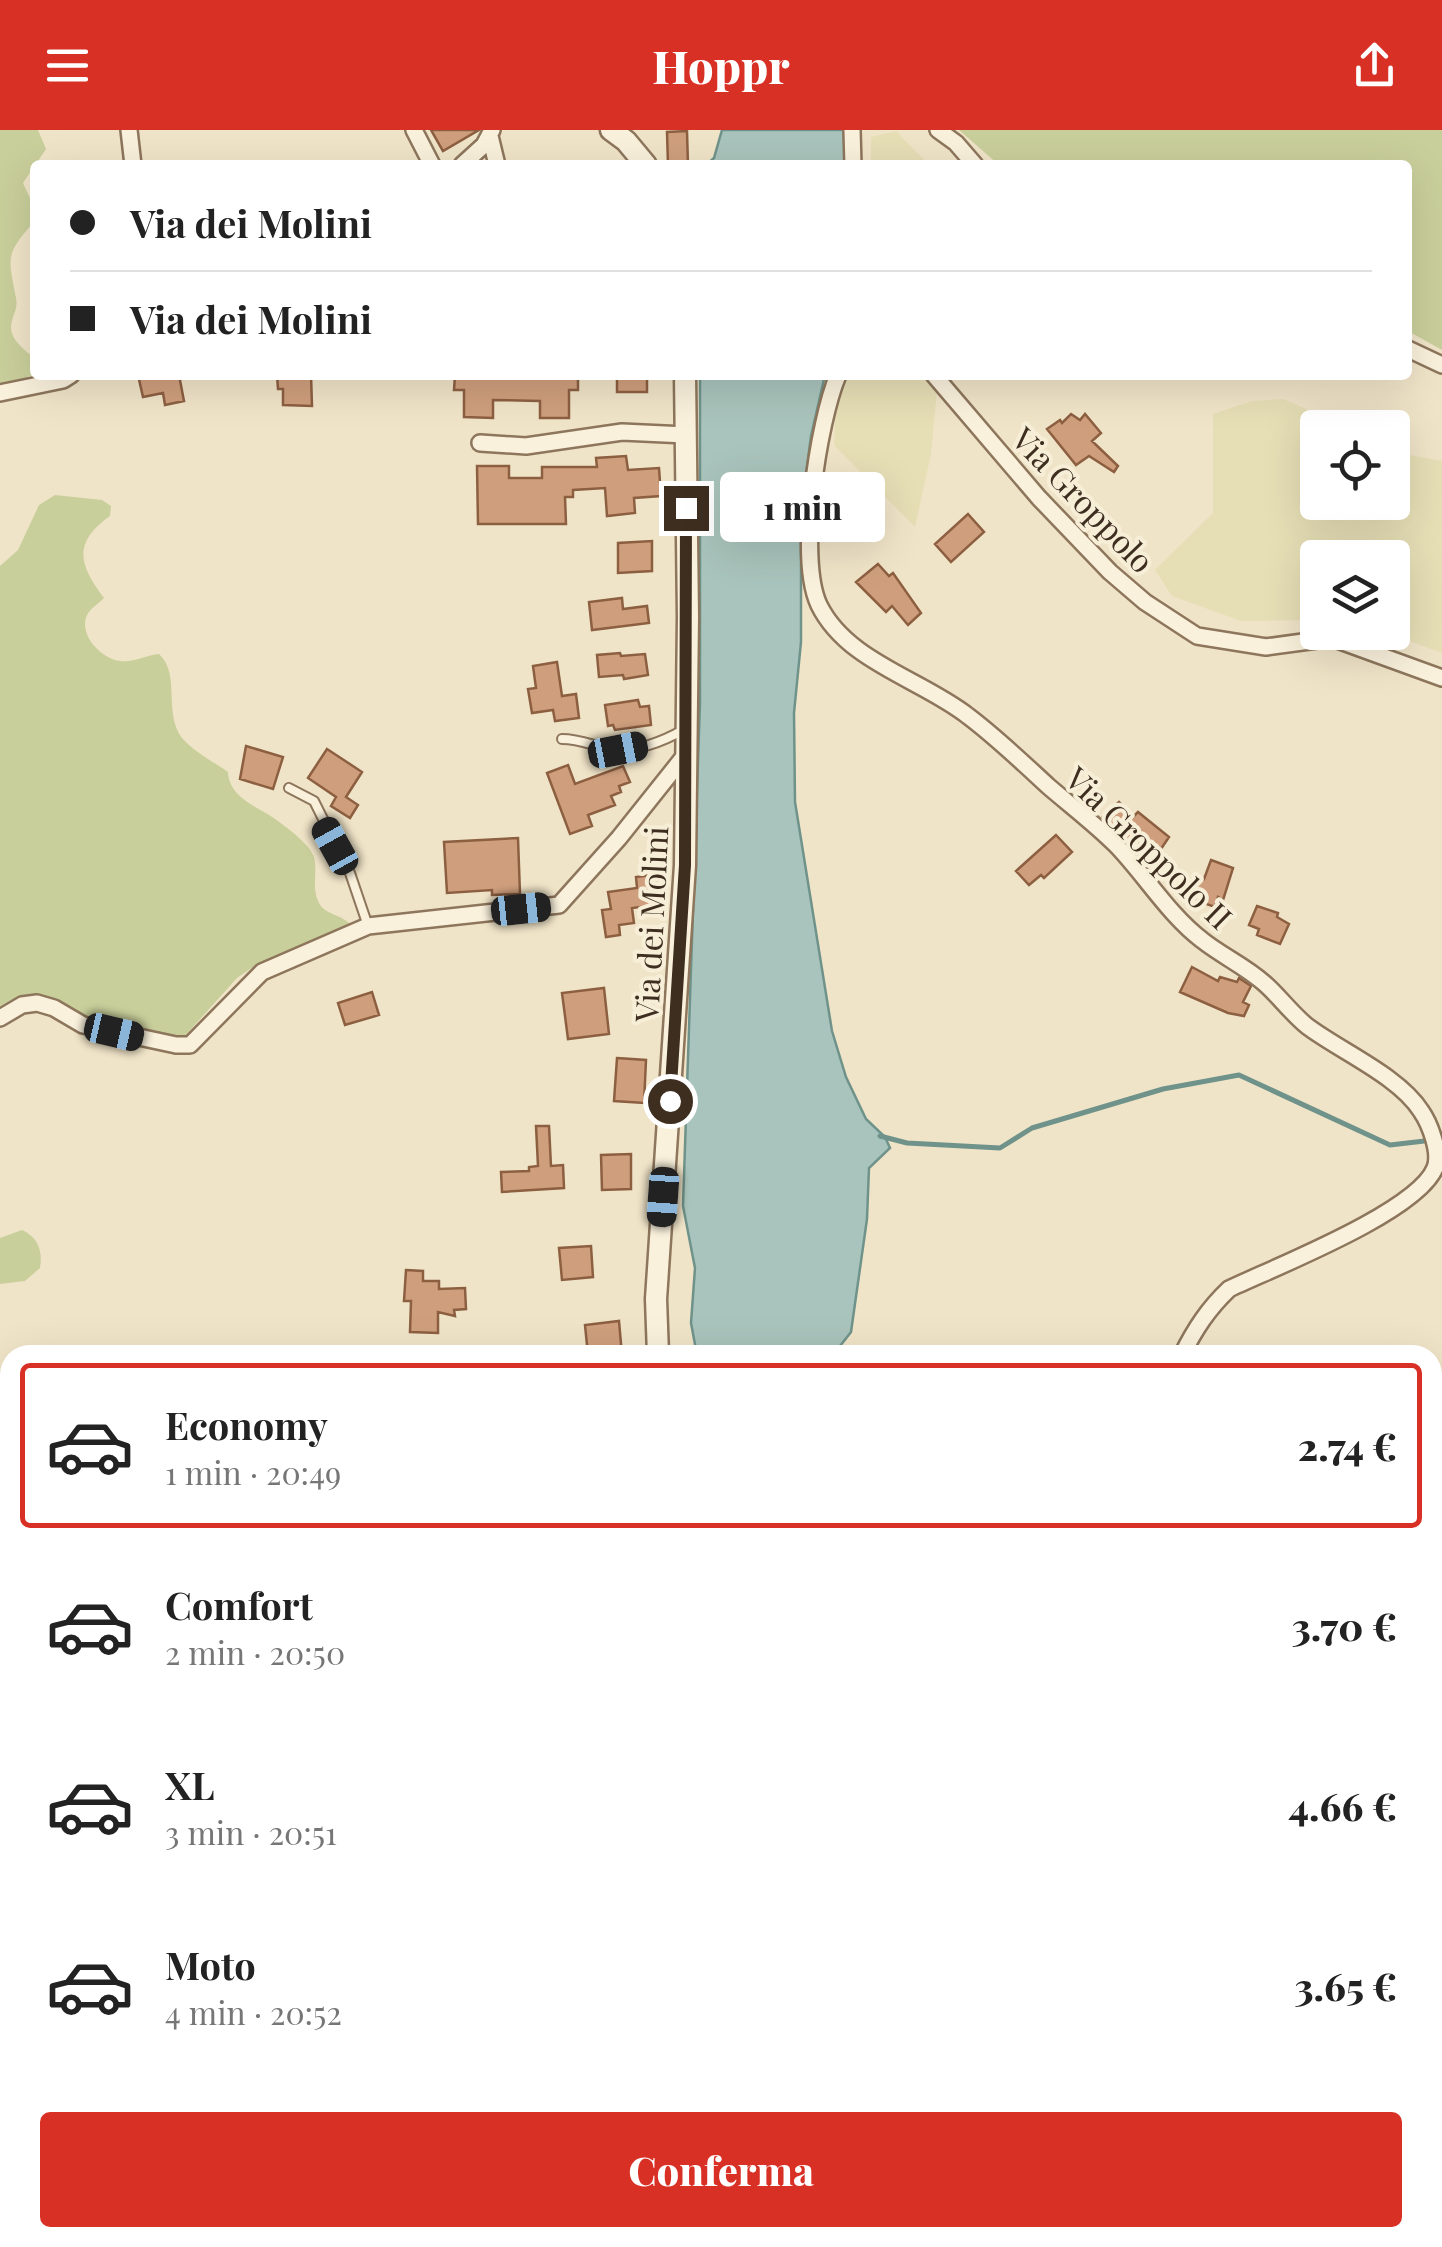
<!DOCTYPE html>
<html lang="it">
<meta charset="utf-8">
<style>
body{margin:0;font-family:"Playfair Display",serif;background:#f2f2f2;color:#222;height:100vh;display:flex;flex-direction:column;font-size:38px;white-space:nowrap}
*{box-sizing:border-box;margin:0}
p{font-size:32px;color:#767676}
.icon{flex:none;width:55px;height:55px;fill:none;stroke:currentColor;stroke-width:2;stroke-linecap:round;stroke-linejoin:round}
.map{position:relative;flex:1;overflow:hidden}
.side{position:absolute;left:0px;top:1215px;width:1442px;height:902px;display:flex;flex-direction:column;background:#fff;border-radius:30px 30px 0 0;box-shadow:0 10px 40px #0002}
.side>*{flex:none}
.guide{position:absolute;left:30px;top:30px;width:1382px;height:220px;border-radius:10px;box-shadow:0 10px 40px #0002;display:grid;align-content:center;height:220px;padding:0 40px;background:#fff}
.fabs{position:absolute;left:1300px;top:280px;display:grid;gap:20px}
.fabs a{display:grid;place-items:center;width:110px;height:110px;border-radius:10px;background:#fff;box-shadow:0 10px 40px #0002;font-size:50px}
.end{position:absolute;width:45px;height:45px;margin:-22px;border:12px solid #3d2e20;background:#fff;box-shadow:0 0 0 5px #fff}
.from{border-radius:50%}
.bubble{position:absolute;height:70px;border-radius:10px;background:#fff;box-shadow:0 10px 40px #0002;font-size:32px;font-weight:800;line-height:70px;text-align:center}
.car{position:absolute;width:30px;height:60px;margin:-30px -15px;border-radius:12px;box-shadow:0 0 8px 2px #0007;background:linear-gradient(#222 24%,#8ab4d8 0 40%,#222 0 76%,#8ab4d8 0 86%,#222 0)}
.guide b{display:flex;align-items:center;gap:35px;height:95px;font-size:38px}
.guide b+b{border-top:2px solid #e0e0e0}
.guide i{width:25px;height:25px;background:#222}
ul{padding:18px 0 0;list-style:none}
li{display:flex;align-items:center;gap:30px;height:165px;margin:0 20px 15px;padding:0 20px;border:5px solid transparent;border-radius:10px}
li div{flex:1}
li b{display:block;font-size:38px}
li em{font-style:normal;font-weight:800}
li.on{border-color:#d93025}
li>.icon{width:90px;height:90px;stroke-width:1.5}
.primary-button{display:flex;gap:20px;margin-top:auto;padding:20px 40px}
.primary-button a{flex:1;height:115px;border-radius:10px;background:#d93025;color:#fff;font-size:40px;font-weight:800;line-height:115px;text-align:center}
header{display:flex;justify-content:space-between;align-items:center;height:130px;padding:0 40px;background:#d93025;color:#fff;font-size:45px;font-weight:800}
.map>svg:first-child{display:block}
.farmland{fill:#e6deb5}
.green{fill:#c9cf9b}
.water{fill:#a9c4bc;stroke:#6f938a;stroke-width:2.5}
.lines{fill:none;stroke-linecap:round;stroke-linejoin:round}
.stream{stroke:#6f938a;stroke-width:5}
.building{fill:#cf9f7d;stroke:#8d5f41;stroke-width:2.5}
.service-casing{stroke:#8d765c;stroke-width:12}
.minor-casing{stroke:#8d765c;stroke-width:20}
.tertiary-casing{stroke:#8d765c;stroke-width:25}
.path{stroke:#8d765c;stroke-width:4;stroke-dasharray:8 5;stroke-linecap:butt}
.service{stroke:#faf1dc;stroke-width:8}
.minor{stroke:#faf1dc;stroke-width:15}
.tertiary{stroke:#faf1dc;stroke-width:20}
.route{stroke:#3d2e20;stroke-width:12}
.labels{text-anchor:middle;dominant-baseline:central;stroke-width:8;stroke-linejoin:round;paint-order:stroke}
.street-label{font-size:32px;fill:#3d2e20;stroke:#f7eed8}
</style>
<header><svg class="icon" aria-label="menu" viewBox="0 0 24 24"><path d="M4 6h16M4 12h16M4 18h16"/></svg>Hoppr<svg class="icon" aria-label="share" viewBox="0 0 24 24"><path d="M12 15V3M7 8l5-5 5 5M5 13v7h14v-7"/></svg></header>
<div class="map">
<svg width="1442" height="2117" viewBox="0 0 1442 2117">
<rect width="100%" height="100%" fill="#f0e4c8"/>
<path class="farmland" d="M896,1l33,34h-58v-28z
M847,245h76l14,15 -6,64 -16,73 -81,-82 2,-40z
M1283,269l65,28 -30,1v74h74l1,-55 17,8 32,6v192l-54,-20 4,-1v-74h-74l-1,62 -76,1 -69,-25 -17,-26 58,-57v-99l39,-13z"/>
<path class="green" d="M0,0h38l8,19 -23,34 12,26v12c-30,33 -27,35 -19,77 2,9 -2,15 -4,23 -5,17 11,27 22,37l1,15 -14,8 -21,2z
M959,0h483v220l-34,-19v-166h-409z
M55,365l47,5 9,6 -1,10c-37,26 -32,48 -6,82 -5,5 -14,11 -17,17 -9,20 15,44 33,46 13,2 26,-6 39,-7 22,20 4,59 23,84 12,14 32,24 46,34 1,28 35,36 54,52 9,7 28,21 32,33 4,15 -3,31 5,46 6,12 22,11 31,21l-97,43 -16,11 -53,59 -98,-17 -55,-22 -20,2 -11,6v-440l18,-16 21,-45z
M22,1100c16,7 21,21 18,38l-15,13 -25,3v-46z
M0,1261l10,7v724l-10,3z
M1433,1706l9,1v390l-9,4z
M1092,2108h121l15,9h-146z"/>
<path class="water" d="M722,0h123l1,35h-140l8,-7z
M700,245h125l-14,61 -10,76v130l-7,71 1,89 37,229 14,46 20,42 19,18 5,11 -21,20 -2,51 -16,113 -18,23h-136l-6,-32 4,-55 -12,-62 17,-504z"/>
<g class="lines">
<path class="stream" d="M880,1006l27,7 93,5 32,-20 131,-39 76,-14 151,70 52,-6"/>
</g>
<path class="building" d="M431,0h48l-36,21z
M687,1l1,34h-20l-1,-33z
M138,245h41l5,26 -19,4 -2,-12 -20,4z
M277,245h34l1,31 -29,-1v-16h-5z
M455,245h123v15h-9v28h-29v-17l-47,-1v18l-29,-1v-27h-10z
M617,245h30v17h-30z
M1071,284l9,6 5,-6 16,19 -9,8 26,25 -4,6 -25,-16 -13,9 -29,-36 13,-9 2,3z
M626,326l2,14 31,-2 2,28 -27,2 1,15 -28,3 -2,-28 -32,2v7h-8l1,27h-88l-1,-58h32v12h33v-11h55l-1,-9z
M968,384l16,18 -33,30 -16,-18z
M652,411v30l-34,2v-30z
M878,434l11,12 4,-3 28,40 -13,12 -16,-19 -6,6 -30,-30z
M622,468l1,11 24,-3 2,17 -57,7 -3,-28z
M620,523l1,3 24,-2 3,21 -24,4 -1,-4 -24,2 -2,-22z
M557,532l5,34 14,-2 3,24 -24,3 -2,-11 -21,3 -4,-24 8,-1 -3,-22z
M638,570l2,7 9,-1 2,19 -36,5 -2,-5 -5,1 -3,-21z
M246,616l37,11 -10,32 -33,-10z
M327,619l35,23 -16,25 12,8 -8,13 -19,-12 5,-9 -28,-19z
M568,635l7,19 48,-18 7,16 -11,4 2,6 -10,4 4,9 -27,10 4,11 -22,8 -23,-61z
M1119,672l14,15 5,-5 31,25 -12,18 -22,-15 -4,4 -28,-27z
M1056,705l16,17 -28,26 -3,-3 -12,10 -13,-14z
M518,708l2,56 -28,1v-5l-45,3 -3,-51z
M1211,730l22,8 -10,32 -5,-3 -3,10 -29,-10 8,-22 10,4z
M660,744l6,30 -34,4 2,15 -15,2 1,10 -14,2 -4,-27 9,-1 -3,-17 29,-4 -1,-11z
M1257,776l21,7 -1,4 12,7 -9,20 -23,-9 2,-6 -10,-4z
M1192,837l26,14 2,-4 17,5 2,-4 12,8 -8,16 6,3 -5,11 -16,-3 -48,-21z
M604,858l5,46 -41,5 -6,-46z
M372,862l7,23 -34,10 -7,-22z
M617,928l29,2 -2,43 -30,-2z
M536,996h13l2,40 12,-1 1,23 -62,4 -1,-20 28,-1v-4l9,-1z
M631,1024v35l-29,1 -1,-35z
M591,1116l2,31 -31,3 -3,-32z
M406,1140l17,1v10h16v8l26,-1 1,21 -12,1 1,6 -17,-4v21l-28,-1 1,-31h-7z
M619,1191l3,34h-34l-3,-30z"/>
<g class="lines">
<defs>
<path id="service" d="M562,609c18,0 32,7 49,10 23,4 53,-8 72,-19
M289,658l25,13 36,72 18,53"/>
<path id="minor" d="M129,0l4,35
M414,0l18,35
M852,0l1,35
M938,0l18,13 19,22
M490,6l7,29
M462,35l22,-20 8,-15
M1408,219l34,16
M838,245c-20,48 -41,183 -19,230 28,57 102,74 149,111 28,21 54,46 80,70 22,19 47,38 68,59 29,30 53,70 86,95 20,16 43,26 62,43 15,13 27,30 43,43 33,25 92,50 114,85 9,13 20,42 14,57 -18,44 -160,99 -206,121 -21,20 -34,40 -47,66
M934,245l105,123 71,74 35,30 52,34 69,11 66,-9 110,40
M0,263l63,-13 8,-5
M480,313l46,3 96,-14 64,3
M0,888l22,-13 15,-2 17,5 29,17 93,20h14l72,-73 106,-46 191,-21 60,-67 67,-84
M1340,2117l2,-9"/>
<path id="tertiary" d="M611,0l15,11 20,24
M658,1225l-2,-56 29,-434 3,-248 -3,-242
M727,2108l1,9"/>
</defs>
<use href="#service" class="service-casing"/>
<use href="#minor" class="minor-casing"/>
<use href="#tertiary" class="tertiary-casing"/>
<path class="path" d="M1311,2117l13,-6"/>
<use href="#service" class="service"/>
<use href="#minor" class="minor"/>
<use href="#tertiary" class="tertiary"/>
</g>
<g class="lines">
<path class="route" d="M670,971l15,-236 1,-357"/>
</g>
<g class="labels">
<g class="street-label">
<text transform="translate(1084 369) rotate(46)">Via Groppolo</text>
<text transform="translate(1150 717) rotate(44)">Via Groppolo II</text>
<text transform="translate(650 794) rotate(-87)">Via dei Molini</text>
</g>
</g>
</svg>
<div class="fabs">
<a><svg class="icon" aria-label="locate" viewBox="0 0 24 24"><circle cx="12" cy="12" r="6"/><path d="M12 2v4M12 18v4M2 12h4M18 12h4"/></svg></a>
<a><svg class="icon" aria-label="layers" viewBox="0 0 24 24"><path d="M12 4l9 5-9 5-9-5zM3 14l9 5 9-5"/></svg></a>
</div>
<i class="end from" style="left:670px;top:971px"></i>
<i class="end" style="left:686px;top:378px"></i>
<div class="bubble" style="left:720px;top:342px;width:165px">1 min</div>
<i class="car" style="left:618px;top:620px;rotate:79deg"></i>
<i class="car" style="left:335px;top:716px;rotate:331deg"></i>
<i class="car" style="left:521px;top:779px;rotate:84deg"></i>
<i class="car" style="left:114px;top:902px;rotate:103deg"></i>
<i class="car" style="left:663px;top:1067px;rotate:184deg"></i>
<div class="guide">
<b><i class="from"></i>Via dei Molini</b>
<b><i></i>Via dei Molini</b>
</div>
<section class="side">
<ul>
<li class="on"><svg class="icon" aria-label="car" viewBox="0 0 24 24"><path d="M5 17H2v-5l4-1 3-4h7l3 4 3 1v5h-3M9 17h6M6 11h13"/><circle cx="7" cy="17" r="2"/><circle cx="17" cy="17" r="2"/></svg><div><b>Economy</b><p>1 min · 20:49</p></div><em>2.74 €</em></li>
<li><svg class="icon" aria-label="car" viewBox="0 0 24 24"><path d="M5 17H2v-5l4-1 3-4h7l3 4 3 1v5h-3M9 17h6M6 11h13"/><circle cx="7" cy="17" r="2"/><circle cx="17" cy="17" r="2"/></svg><div><b>Comfort</b><p>2 min · 20:50</p></div><em>3.70 €</em></li>
<li><svg class="icon" aria-label="car" viewBox="0 0 24 24"><path d="M5 17H2v-5l4-1 3-4h7l3 4 3 1v5h-3M9 17h6M6 11h13"/><circle cx="7" cy="17" r="2"/><circle cx="17" cy="17" r="2"/></svg><div><b>XL</b><p>3 min · 20:51</p></div><em>4.66 €</em></li>
<li><svg class="icon" aria-label="car" viewBox="0 0 24 24"><path d="M5 17H2v-5l4-1 3-4h7l3 4 3 1v5h-3M9 17h6M6 11h13"/><circle cx="7" cy="17" r="2"/><circle cx="17" cy="17" r="2"/></svg><div><b>Moto</b><p>4 min · 20:52</p></div><em>3.65 €</em></li>
</ul>
<div class="primary-button"><a>Conferma</a></div>
</section>
</div>
